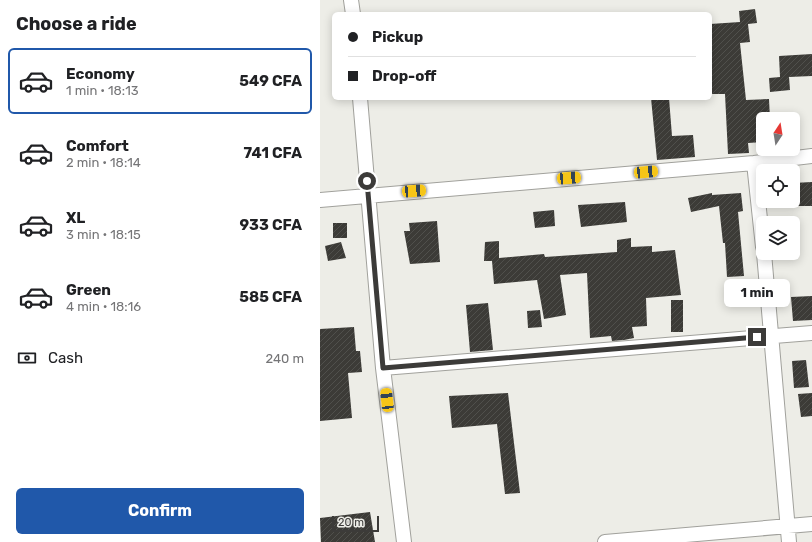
<!DOCTYPE html>
<meta charset="utf-8">
<style>
body{margin:0;font-family:Rubik,sans-serif;background:#f2f2f2;color:#202124;height:100vh;display:flex;flex-direction:column;font-size:15px;white-space:nowrap}
*{box-sizing:border-box;margin:0}
p{font-size:13px;color:#757577}
.icon{flex:none;width:22px;height:22px;fill:none;stroke:currentColor;stroke-width:2;stroke-linecap:round;stroke-linejoin:round}
.map{position:relative;flex:1;overflow:hidden}
.details{display:flex;flex-direction:column;background:#fff;width:320px}
.details>*{flex:none}
.hud{position:absolute;left:12px;top:12px;width:380px;height:88px;border-radius:6px;box-shadow:0 2px 10px #0003;display:grid;align-content:center;height:88px;padding:0 16px;background:#fff}
.needle{width:26px;rotate:12deg}
.tools{position:absolute;left:436px;top:112px;display:grid;gap:8px}
.tools a{display:grid;place-items:center;width:44px;height:44px;border-radius:6px;background:#fff;box-shadow:0 2px 10px #0003;font-size:20px}
.scale{position:absolute;left:12px;bottom:10px;width:47px;box-sizing:border-box;padding-left:4px;border:2px solid #3c3b39;border-top:0;font-size:11px;line-height:14px;white-space:nowrap;color:#3c3b39;-webkit-text-stroke:3px #edede7;paint-order:stroke}
.end{position:absolute;width:18px;height:18px;margin:-9px;border:5px solid #3c3b39;background:#fff;box-shadow:0 0 0 2px #fff}
.from{border-radius:50%}
.bubble{position:absolute;height:28px;border-radius:6px;background:#fff;box-shadow:0 2px 10px #0003;font-size:13px;font-weight:700;line-height:28px;text-align:center}
.car{position:absolute;width:12px;height:24px;margin:-12px -6px;border-radius:5px;box-shadow:0 0 3px 1px #0007;background:linear-gradient(#f5c518 24%,#345 0 40%,#f5c518 0 76%,#345 0 86%,#f5c518 0)}
.hud b{display:flex;align-items:center;gap:14px;height:38px;font-size:15px}
.hud b+b{border-top:1px solid #e0e0e0}
.hud i{width:10px;height:10px;background:#202124}
ul{padding:0;list-style:none}
li{display:flex;align-items:center;gap:12px;height:66px;margin:0 8px 6px;padding:0 8px;border:2px solid transparent;border-radius:6px}
li div{flex:1}
li b{display:block;font-size:15px}
li em{font-style:normal;font-weight:700}
li.selected{border-color:#2058aa}
li>.icon{width:36px;height:36px;stroke-width:1.5}
h2{padding:0 16px;font-size:18px;line-height:48px}
.pay{display:flex;align-items:center;gap:10px;height:44px;padding:0 16px;font-size:15px}
.pay p{margin-inline-start:auto}
.action{display:flex;gap:8px;margin-top:auto;padding:8px 16px}
.action a{flex:1;height:46px;border-radius:6px;background:#2058aa;color:#fff;font-size:16px;font-weight:700;line-height:46px;text-align:center}
main{display:flex;flex:1;min-height:0}
.map>svg:first-child{display:block}
.building{fill:url(#building-hatch)}
.lines{fill:none;stroke-linecap:round;stroke-linejoin:round}
.street-casing{stroke:#a1a19c;stroke-width:16}
.street{stroke:#fff;stroke-width:14}
.route{stroke:#3c3b39;stroke-width:5}
</style>
<main>
<section class="details">
<h2>Choose a ride</h2>
<ul>
<li class="selected"><svg class="icon" aria-label="car" viewBox="0 0 24 24"><path d="M5 17H2v-5l4-1 3-4h7l3 4 3 1v5h-3M9 17h6M6 11h13"/><circle cx="7" cy="17" r="2"/><circle cx="17" cy="17" r="2"/></svg><div><b>Economy</b><p>1 min · 18:13</p></div><em>549 CFA</em></li>
<li><svg class="icon" aria-label="car" viewBox="0 0 24 24"><path d="M5 17H2v-5l4-1 3-4h7l3 4 3 1v5h-3M9 17h6M6 11h13"/><circle cx="7" cy="17" r="2"/><circle cx="17" cy="17" r="2"/></svg><div><b>Comfort</b><p>2 min · 18:14</p></div><em>741 CFA</em></li>
<li><svg class="icon" aria-label="car" viewBox="0 0 24 24"><path d="M5 17H2v-5l4-1 3-4h7l3 4 3 1v5h-3M9 17h6M6 11h13"/><circle cx="7" cy="17" r="2"/><circle cx="17" cy="17" r="2"/></svg><div><b>XL</b><p>3 min · 18:15</p></div><em>933 CFA</em></li>
<li><svg class="icon" aria-label="car" viewBox="0 0 24 24"><path d="M5 17H2v-5l4-1 3-4h7l3 4 3 1v5h-3M9 17h6M6 11h13"/><circle cx="7" cy="17" r="2"/><circle cx="17" cy="17" r="2"/></svg><div><b>Green</b><p>4 min · 18:16</p></div><em>585 CFA</em></li>
</ul>
<div class="pay"><svg class="icon" aria-label="cash" viewBox="0 0 24 24"><path d="M3 7h18v10H3z"/><circle cx="12" cy="12" r="2"/></svg>Cash<p>240 m</p></div>
<div class="action"><a>Confirm</a></div>
</section>
<div class="map">
<svg width="492" height="542" viewBox="0 0 492 542">
<defs>
<pattern id="building-hatch" width="6" height="6" patternUnits="userSpaceOnUse"><rect width="6" height="6" fill="#3c3b37"/><path d="M-1 1l2-2M0 6l6-6M5 7l2-2" fill="none" stroke="#50504c"/></pattern>
</defs>
<rect width="100%" height="100%" fill="#edede7"/>
<path class="building" d="M435,9l2,14 -9,1 2,18 -10,1 6,57 23,-1 1,20h-7v23l-15,1 1,10 -21,1 -3,-60h-15v-70l30,-2 -1,-11z
M492,54v22l-23,1 1,13 -20,2 -1,-14 11,-1 -1,-21z
M331,98h18l3,38 21,-1 2,22 -38,3z
M492,182v24h-19v-23z
M392,193v2l29,-2 2,18 -5,1 6,64 -17,1 -2,-34h-2l-4,-37 -28,6 -3,-14z
M305,202l2,20 -46,5 -3,-22z
M234,210l1,16 -20,2 -2,-16z
M117,221l3,41 -30,2 -6,-33h6l-1,-8z
M13,223h14v15h-14z
M311,238v9l21,-1v6l23,-2 6,45 -35,3 1,28 -15,1 2,11 -10,2 -12,1 -1,-5 -21,2 -3,-65 -27,2 6,40 -22,4 -7,-39 -43,4 -2,-23h-8l1,-19 14,-1v17l45,-4 1,3 72,-5v-12z
M21,242l5,16 -18,3 -3,-15z
M492,296v24l-19,1 -2,-24z
M351,300h12v32h-12z
M168,303l5,47 -23,2 -4,-47z
M220,310l2,17 -14,1 -1,-17z
M34,327l2,24h4l2,21 -14,1 4,45 -32,3v-92z
M486,360l3,27 -15,1 -2,-27z
M188,393l12,100 -15,1 -8,-70 -45,4 -3,-32z
M492,393v23l-11,1 -3,-23z
M50,512l5,30h-54l-1,-24z"/>
<g class="lines">
<defs>
<path id="street" d="M31,0l2,14
M40,98l23,270 21,174
M434,163l9,84
M0,200l434,-37 58,-7
M444,253l25,289
M63,368l429,-35
M285,542l207,-18"/>
</defs>
<use href="#street" class="street-casing"/>
<use href="#street" class="street"/>
</g>
<g class="lines">
<path class="route" d="M47,181l16,187 374,-31"/>
</g>
</svg>
<div class="tools">
<a><svg class="needle" viewBox="-14 -14 28 28"><path d="M0-13l5 13h-10z" fill="#e53935"/><path d="M0 13l5-13h-10z" fill="#757577"/></svg></a>
<a><svg class="icon" aria-label="locate" viewBox="0 0 24 24"><circle cx="12" cy="12" r="6"/><path d="M12 2v4M12 18v4M2 12h4M18 12h4"/></svg></a>
<a><svg class="icon" aria-label="layers" viewBox="0 0 24 24"><path d="M12 4l9 5-9 5-9-5zM3 14l9 5 9-5"/></svg></a>
</div>
<div class="scale">20 m</div>
<i class="end from" style="left:47px;top:181px"></i>
<i class="end" style="left:437px;top:337px"></i>
<div class="bubble" style="left:404px;top:279px;width:66px">1 min</div>
<i class="car" style="left:326px;top:172px;rotate:85deg"></i>
<i class="car" style="left:249px;top:178px;rotate:86deg"></i>
<i class="car" style="left:94px;top:191px;rotate:86deg"></i>
<i class="car" style="left:67px;top:400px;rotate:353deg"></i>
<div class="hud">
<b><i class="from"></i>Pickup</b>
<b><i></i>Drop-off</b>
</div>
</div>
</main>
